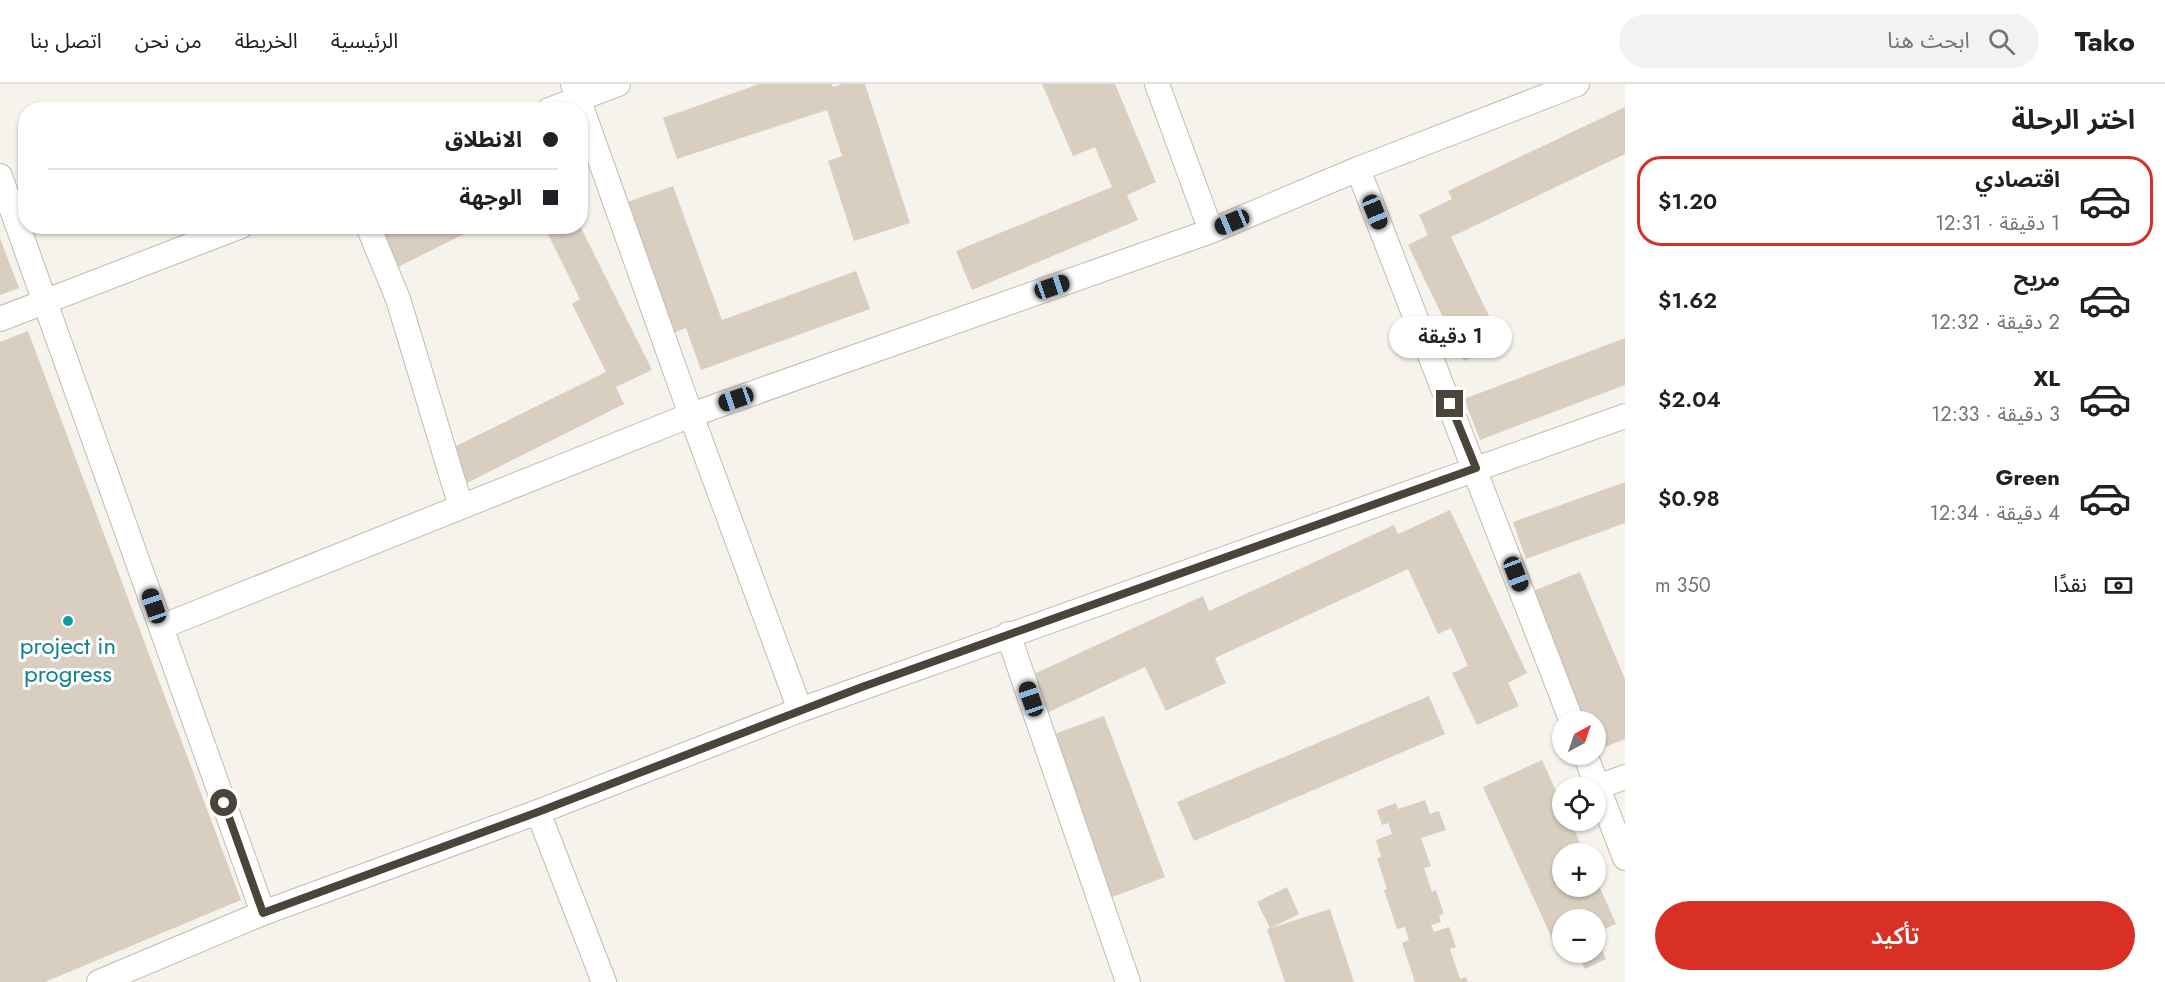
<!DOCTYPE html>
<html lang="ar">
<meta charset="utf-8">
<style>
body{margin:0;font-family:Jost,"Noto Sans Arabic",sans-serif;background:#f2f2f2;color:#202124;direction:rtl;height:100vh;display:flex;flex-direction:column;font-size:22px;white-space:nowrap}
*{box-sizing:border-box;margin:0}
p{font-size:20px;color:#757577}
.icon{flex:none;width:33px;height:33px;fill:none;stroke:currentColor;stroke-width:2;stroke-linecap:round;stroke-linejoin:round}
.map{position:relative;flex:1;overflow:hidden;direction:ltr}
.panel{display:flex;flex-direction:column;background:#fff;width:540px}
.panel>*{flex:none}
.top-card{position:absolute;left:18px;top:18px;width:570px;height:132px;border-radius:24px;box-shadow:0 2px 4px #0004;direction:rtl;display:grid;align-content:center;height:132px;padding:0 30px;background:#fff}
.needle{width:39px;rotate:40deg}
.buttons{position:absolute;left:1552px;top:627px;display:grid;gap:12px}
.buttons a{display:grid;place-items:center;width:54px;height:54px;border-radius:50%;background:#fff;box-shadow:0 2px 4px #0004;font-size:30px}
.end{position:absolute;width:27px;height:27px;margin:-14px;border:8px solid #4b4439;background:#fff;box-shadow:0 0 0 3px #fff}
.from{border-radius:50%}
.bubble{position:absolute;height:42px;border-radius:21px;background:#fff;box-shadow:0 2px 4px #0004;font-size:20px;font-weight:600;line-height:42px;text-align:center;direction:rtl}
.car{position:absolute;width:18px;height:36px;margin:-18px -9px;border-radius:8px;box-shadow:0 0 4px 2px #0007;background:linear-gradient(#222 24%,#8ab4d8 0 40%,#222 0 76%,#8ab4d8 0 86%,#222 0)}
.top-card b{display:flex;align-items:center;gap:21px;height:57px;font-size:22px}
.top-card b+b{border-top:2px solid #e0e0e0}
.top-card i{width:15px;height:15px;background:#202124}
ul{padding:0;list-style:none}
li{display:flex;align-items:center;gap:18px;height:90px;margin:0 12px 9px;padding:0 18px;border:3px solid transparent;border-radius:24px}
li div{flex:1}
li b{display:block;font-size:22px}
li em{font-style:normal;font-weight:600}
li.selected{border-color:#d93025}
li>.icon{width:54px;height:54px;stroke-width:1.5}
h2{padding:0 30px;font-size:27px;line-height:72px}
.pay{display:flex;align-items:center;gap:15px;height:66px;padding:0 30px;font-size:22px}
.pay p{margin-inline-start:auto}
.primary-button{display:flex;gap:12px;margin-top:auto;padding:12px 30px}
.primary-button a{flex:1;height:69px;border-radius:36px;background:#d93025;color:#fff;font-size:24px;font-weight:600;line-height:69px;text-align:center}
header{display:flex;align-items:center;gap:36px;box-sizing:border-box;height:84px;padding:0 30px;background:#fff;border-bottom:2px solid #e0e0e0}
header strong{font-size:28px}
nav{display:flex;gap:33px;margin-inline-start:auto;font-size:21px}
.search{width:420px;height:54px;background:#f2f2f2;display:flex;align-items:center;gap:15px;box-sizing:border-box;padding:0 21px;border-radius:33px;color:#757577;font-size:22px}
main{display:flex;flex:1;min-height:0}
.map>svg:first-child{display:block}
.building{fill:#d8cfc1}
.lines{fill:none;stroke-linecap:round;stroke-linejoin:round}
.street-casing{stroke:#c2bbae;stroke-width:26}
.street{stroke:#fff;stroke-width:24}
.route{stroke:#4b4439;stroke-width:8}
.culture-dot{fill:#0f9aa8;stroke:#fff;stroke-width:2}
.labels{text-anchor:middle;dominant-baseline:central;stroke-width:6;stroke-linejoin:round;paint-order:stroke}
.culture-label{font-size:24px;fill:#0d838f;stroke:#fff}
</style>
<header>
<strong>Tako</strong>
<div class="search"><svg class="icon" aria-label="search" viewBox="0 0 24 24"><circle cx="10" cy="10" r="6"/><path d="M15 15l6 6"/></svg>ابحث هنا</div>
<nav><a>الرئيسية</a><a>الخريطة</a><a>من نحن</a><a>اتصل بنا</a></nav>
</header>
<main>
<section class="panel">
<h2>اختر الرحلة</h2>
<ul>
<li class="selected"><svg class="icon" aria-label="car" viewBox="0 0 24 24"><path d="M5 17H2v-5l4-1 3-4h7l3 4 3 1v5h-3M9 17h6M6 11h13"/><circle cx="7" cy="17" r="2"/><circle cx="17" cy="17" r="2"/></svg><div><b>اقتصادي</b><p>1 دقيقة · 12:31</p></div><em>$1.20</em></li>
<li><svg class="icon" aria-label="car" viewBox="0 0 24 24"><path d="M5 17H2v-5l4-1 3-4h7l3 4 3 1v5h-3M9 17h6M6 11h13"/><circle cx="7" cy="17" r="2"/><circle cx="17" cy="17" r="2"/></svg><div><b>مريح</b><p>2 دقيقة · 12:32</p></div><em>$1.62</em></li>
<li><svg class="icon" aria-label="car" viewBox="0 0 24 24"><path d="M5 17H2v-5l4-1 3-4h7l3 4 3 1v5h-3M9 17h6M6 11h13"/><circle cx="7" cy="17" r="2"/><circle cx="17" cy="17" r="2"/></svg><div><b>XL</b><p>3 دقيقة · 12:33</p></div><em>$2.04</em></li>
<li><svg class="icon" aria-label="car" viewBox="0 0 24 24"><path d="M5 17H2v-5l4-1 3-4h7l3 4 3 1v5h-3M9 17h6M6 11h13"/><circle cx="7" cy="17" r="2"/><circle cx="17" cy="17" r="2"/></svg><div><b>Green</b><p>4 دقيقة · 12:34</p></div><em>$0.98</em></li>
</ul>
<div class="pay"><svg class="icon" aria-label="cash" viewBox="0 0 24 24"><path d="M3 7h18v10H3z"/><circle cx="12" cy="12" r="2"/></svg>نقدًا<p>350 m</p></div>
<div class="primary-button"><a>تأكيد</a></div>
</section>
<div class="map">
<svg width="1625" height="898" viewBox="0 0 1625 898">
<rect width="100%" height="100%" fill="#f6f3ec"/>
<path class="building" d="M759,0h73l1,3 9,-3h23l45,139 -56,18 -26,-80 14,-5 -15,-46 -150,49 -14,-41z
M1042,0h73l41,98 -29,13 11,25 -166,70 -16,-39 156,-64 -17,-40 -22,9z
M1625,23v47l-174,83 51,106 -38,18 -56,-116 20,-10 -9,-20 33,-16 -4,-8z
M673,102l49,134 134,-49 14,38 -169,61 -15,-42 -23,9 -47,-131z
M393,142h87l-88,44 -17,-34z
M544,142h36l72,144 -36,17 8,17 -157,79 -17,-34 156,-77 -34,-68 8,-5z
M0,154l19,50 -19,7z
M28,247l213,569 -196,82h-45v-640z
M1625,254v47l-145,55 -16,-41z
M1625,398v41l-99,36 -13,-37z
M1450,426l77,163 -19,10 11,23 -42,19 -25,-52 16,-7 -17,-38 -13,6 -30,-65 -193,89 11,25 -60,28 -21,-44 -107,50 -17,-37 182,-84 6,15 185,-86 4,9z
M1580,488l45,107v60l-29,12v-29h-16l-54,-128z
M1429,612l16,38 -251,107 -17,-39z
M1104,632l61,161 -63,24 -61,-162z
M1542,676l21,46v14h7l15,34h-22v32h33v-7l20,45 -20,9v-13h-33v32h5l-8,4 -77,-169z
M1425,716l5,14 9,-3 7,19 -25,8 10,28 -7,2 8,24 4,-2 8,24 -5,2 2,6 -10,3 3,7 15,-5 7,20 -6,2 10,30 6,-2 2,5h-53l-13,-39 7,-3 -4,-13 -8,2 -13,-39 3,-1 -10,-31 4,-1 -5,-17 16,-6 -4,-11 -6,2 -5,-15 19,-7 2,6z
M1287,803l12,27 -28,14 59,-19 24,73h-69l-18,-53 3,-1 -13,-26z
M1596,852l10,23 -21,10 -8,-17h19z"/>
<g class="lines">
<defs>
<path id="street" d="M573,0l118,331 109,295
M1157,0l54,147
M549,26l69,-26
M1358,85l214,553
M0,92l263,737
M368,142l30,73 63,208
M0,235l241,-93
M161,543l530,-212 520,-184 147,-62 219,-85
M1008,550l120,348
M1585,670l40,104
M1598,703l27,-10
M538,728l66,170
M99,898l164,-69 275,-101 262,-102 825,-294"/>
</defs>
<use href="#street" class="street-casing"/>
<use href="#street" class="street"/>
</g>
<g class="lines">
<path class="route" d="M224,719l39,110 275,-101 324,-125 614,-219 -26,-64"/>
</g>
<circle class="culture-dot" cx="68" cy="537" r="6"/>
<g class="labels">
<g class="culture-label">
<text x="68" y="561">project in<tspan x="68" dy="28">progress</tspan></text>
</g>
</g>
</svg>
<div class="buttons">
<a><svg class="needle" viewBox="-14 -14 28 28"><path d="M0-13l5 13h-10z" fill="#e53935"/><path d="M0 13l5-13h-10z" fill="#757577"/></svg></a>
<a><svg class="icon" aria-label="locate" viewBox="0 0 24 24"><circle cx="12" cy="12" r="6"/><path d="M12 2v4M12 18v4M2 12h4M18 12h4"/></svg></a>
<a>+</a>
<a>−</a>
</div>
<i class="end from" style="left:224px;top:719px"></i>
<i class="end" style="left:1450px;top:320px"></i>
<div class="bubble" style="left:1389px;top:232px;width:123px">1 دقيقة</div>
<i class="car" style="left:1375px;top:128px;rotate:158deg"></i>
<i class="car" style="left:1232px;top:138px;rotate:247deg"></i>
<i class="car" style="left:1052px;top:203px;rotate:71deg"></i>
<i class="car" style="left:736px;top:315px;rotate:251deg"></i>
<i class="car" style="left:1516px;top:490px;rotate:159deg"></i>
<i class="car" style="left:154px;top:522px;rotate:341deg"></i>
<i class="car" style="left:1031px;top:615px;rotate:341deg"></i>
<div class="top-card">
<b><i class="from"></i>الانطلاق</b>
<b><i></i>الوجهة</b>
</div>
</div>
</main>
